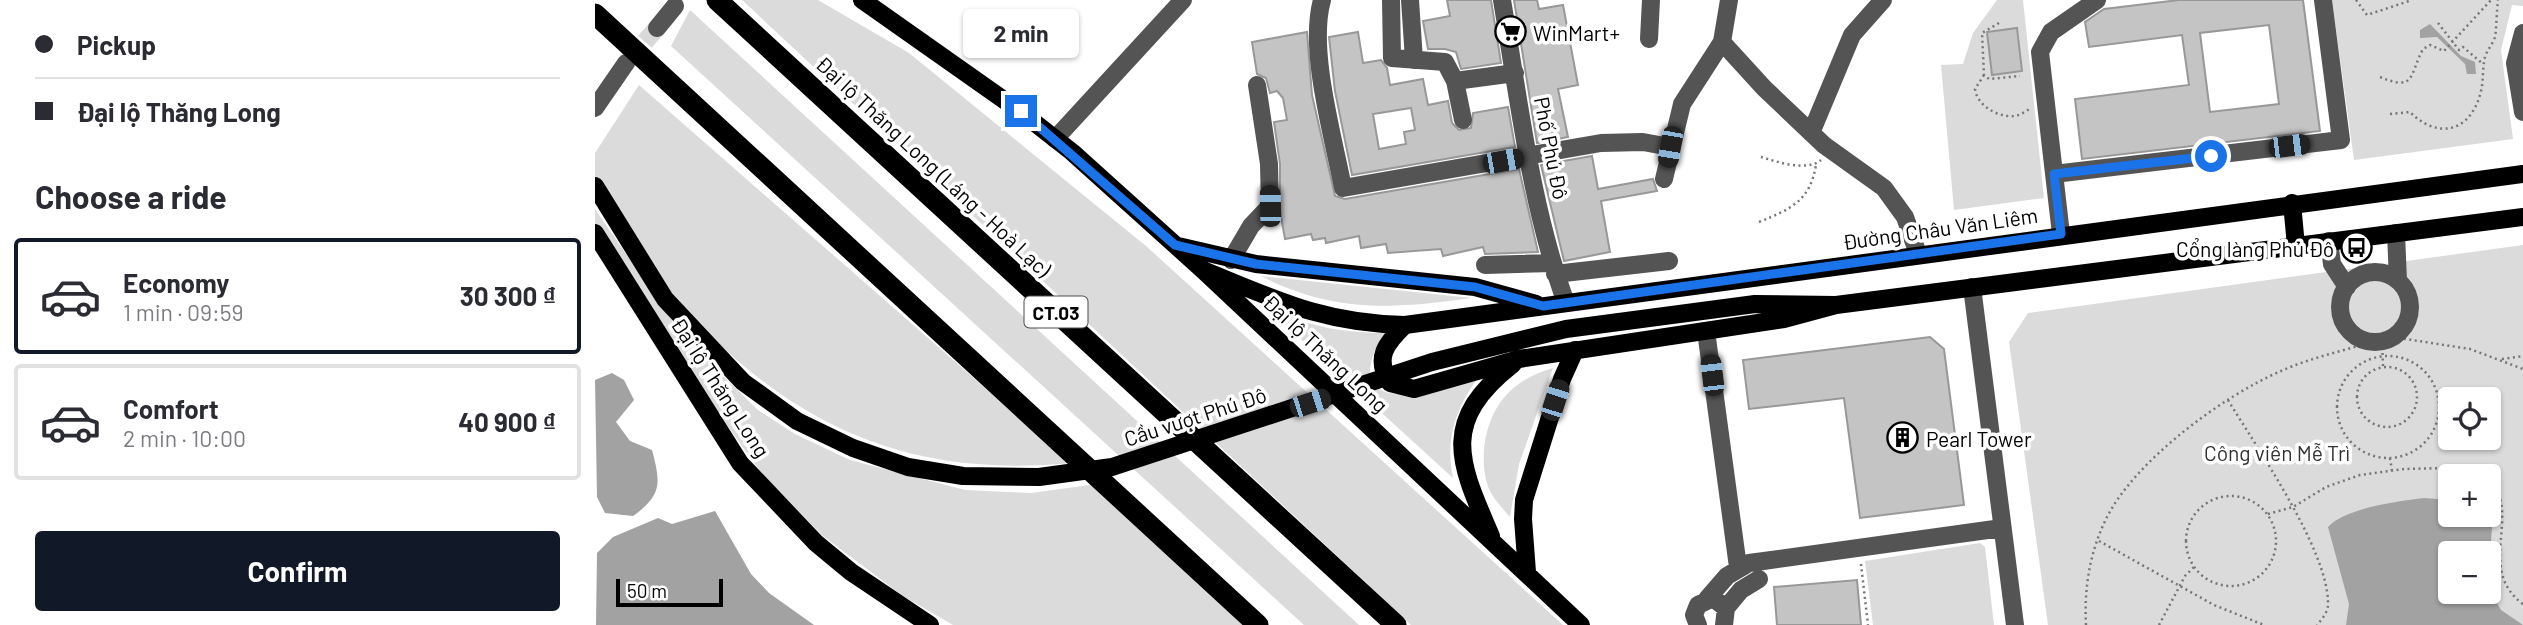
<!DOCTYPE html>
<meta charset="utf-8">
<style>
body{margin:0;font-family:Barlow,sans-serif;background:#f7f7f7;color:#2b2b33;height:100vh;display:flex;flex-direction:column;font-size:26px;white-space:nowrap}
*{box-sizing:border-box;margin:0}
p{font-size:23px;color:#7c7c81}
.icon{flex:none;width:38px;height:38px;fill:none;stroke:currentColor;stroke-width:2;stroke-linecap:round;stroke-linejoin:round}
.map{position:relative;flex:1;overflow:hidden}
.panel{display:flex;flex-direction:column;background:#fff;width:595px}
.panel>*{flex:none}
.banner{display:grid;align-content:center;height:154px;padding:0 35px;background:#fff}
.fabs{position:absolute;left:1843px;top:387px;display:grid;gap:14px}
.fabs a{display:grid;place-items:center;width:63px;height:63px;border-radius:7px;background:#fff;box-shadow:0 2px 5px #0004;font-size:35px}
.scale{position:absolute;left:21px;bottom:18px;width:107px;box-sizing:border-box;padding-left:7px;border:4px solid #000;border-top:0;font-size:19px;line-height:24px;white-space:nowrap;color:#000;-webkit-text-stroke:5px #fff;paint-order:stroke}
.end{position:absolute;width:32px;height:32px;margin:-16px;border:9px solid #1a73e8;background:#fff;box-shadow:0 0 0 4px #fff}
.from{border-radius:50%}
.bubble{position:absolute;height:49px;border-radius:7px;background:#fff;box-shadow:0 2px 5px #0004;font-size:23px;font-weight:700;line-height:49px;text-align:center}
.car{position:absolute;width:21px;height:42px;margin:-21px -10px;border-radius:9px;box-shadow:0 0 5px 2px #0007;background:linear-gradient(#222 24%,#8ab4d8 0 40%,#222 0 76%,#8ab4d8 0 86%,#222 0)}
.banner b{display:flex;align-items:center;gap:24px;height:66px;font-size:26px}
.banner b+b{border-top:2px solid #e1e1e2}
.banner i{width:18px;height:18px;background:#2b2b33}
ul{padding:0;list-style:none}
li{display:flex;align-items:center;gap:21px;height:116px;margin:0 14px 10px;padding:0 21px;border:4px solid #e1e1e2;border-radius:7px}
li div{flex:1}
li b{display:block;font-size:26px}
li em{font-style:normal;font-weight:700}
li.on{border-color:#111827}
li>.icon{width:63px;height:63px;stroke-width:1.5}
h2{padding:0 35px;font-size:32px;line-height:84px}
.button{display:flex;gap:14px;margin-top:auto;padding:14px 35px}
.button a{flex:1;height:80px;border-radius:7px;background:#111827;color:#fff;font-size:28px;font-weight:700;line-height:80px;text-align:center}
main{display:flex;flex:1;min-height:0}
.map>svg:first-child{display:block}
.green{fill:#dbdbdb;fill-rule:evenodd}
.water{fill:#a2a2a2}
.building{fill:#c4c4c4;stroke:#989898;stroke-width:2;fill-rule:evenodd}
.lines{fill:none;stroke-linecap:round;stroke-linejoin:round}
.minor-tunnel{stroke:#d9d9d9;stroke-width:18;stroke-dasharray:18 9;stroke-linecap:butt}
.path{stroke:#767676;stroke-width:2.5;stroke-dasharray:2 3.5;stroke-linecap:butt}
.minor{stroke:#545454;stroke-width:18}
.major{stroke:#000;stroke-width:18}
.highway{stroke:#000;stroke-width:21}
.route{stroke:#1a73e8;stroke-width:9}
.labels{text-anchor:middle;dominant-baseline:central;stroke-width:7;stroke-linejoin:round;paint-order:stroke}
.shield{fill:#fff;stroke:#4c4c4c;stroke-width:2}
.shield-label{font-size:19px;font-weight:bold;fill:#000}
.poi-label{font-size:21px;fill:#000;stroke:#fff;text-anchor:start}
.street-label{font-size:21px;fill:#000;stroke:#fff}
.park-label{font-size:21px;fill:#323232;stroke:#fff}
</style>
<main>
<section class="panel">
<div class="banner">
<b><i class="from"></i>Pickup</b>
<b><i></i>Đại lộ Thăng Long</b>
</div>
<h2>Choose a ride</h2>
<ul>
<li class="on"><svg class="icon" aria-label="car" viewBox="0 0 24 24"><path d="M5 17H2v-5l4-1 3-4h7l3 4 3 1v5h-3M9 17h6M6 11h13"/><circle cx="7" cy="17" r="2"/><circle cx="17" cy="17" r="2"/></svg><div><b>Economy</b><p>1 min · 09:59</p></div><em>30 300 ₫</em></li>
<li><svg class="icon" aria-label="car" viewBox="0 0 24 24"><path d="M5 17H2v-5l4-1 3-4h7l3 4 3 1v5h-3M9 17h6M6 11h13"/><circle cx="7" cy="17" r="2"/><circle cx="17" cy="17" r="2"/></svg><div><b>Comfort</b><p>2 min · 10:00</p></div><em>40 900 ₫</em></li>
</ul>
<div class="button"><a>Confirm</a></div>
</section>
<div class="map">
<svg width="1928" height="625" viewBox="0 0 1928 625">
<rect width="100%" height="100%" fill="#fff"/>
<path class="green" d="M147,0h76l91,53 237,193 417,379h-152z
M1402,0h26l21,198 -90,12 -13,-145 22,-1 10,-31z
M1737,0h191v6l-11,-1 -11,45 12,89 -159,21z
M95,10l669,615h-55l-633,-579z
M44,85l432,378c-167,16 -283,-39 -394,-162 -10,-12 -18,-27 -26,-40 -19,-28 -37,-56 -56,-84v-24z
M0,209l89,129 74,72 37,24 55,26 115,30 66,3 66,-9 151,141h-295l-50,-29 -80,-60 -61,-62 -55,-77 -112,-174z
M1928,245v380h-475l-39,-283 19,-29zM1855,399h39v39h-39zM1855,476h39v38h-39zM1855,553h39v39h-39z
M666,276l211,22c-78,11 -139,15 -211,-22z
M678,308c34,19 73,25 112,25 -18,25 -27,62 17,61 24,0 52,-10 75,-15 -22,31 -32,61 -24,99l-183,-167z
M958,368l-34,96 -9,53c-5,-6 -12,-13 -17,-21 -9,-13 -10,-32 -9,-47 5,-44 28,-69 69,-81z
M1385,543l5,4 9,78h-121l-8,-64z"/>
<path class="water" d="M1835,24l31,32 14,6 1,12h-9l-2,-10 -28,-27 -17,1v-8z
M17,373l12,7 10,20 -18,22 14,19 22,9c9,34 10,45 -19,66l-28,-3 -8,-16 -2,-117z
M1829,498l26,2v14h39v-3l4,4 -4,51v-13h-39v39h39v-21l2,21 10,18 22,15h-177l3,-21 -21,-77c17,-19 71,-26 96,-29z
M120,511l36,63 18,19 45,32h-218l1,-72 16,-16 45,-19 14,6z"/>
<path class="building" d="M852,0h44l10,63 -40,6 -5,-17 -11,-3h-17l-5,-28 27,-5z
M919,0h23l2,9 24,-4 15,80 -20,4 10,48 -31,6z
M1584,0h124l17,131 -238,28 -7,-60 114,-14 -7,-50 -93,12 -4,-25 19,-13zM1674,25l10,79 -69,8 -10,-79z
M1422,28l5,43 -30,4 -5,-43z
M712,32l5,63 23,101 10,3 174,-30 19,83 -53,2 -2,-7 -40,9 -2,-7 -53,4 -2,-9 -25,4 -2,-12 -33,7 -1,-5 -12,2 -2,-6 -26,5 -5,-28v-47l-6,-42 13,-2 -4,-22 -6,-7 -7,2 -4,-15 -9,-4 -5,-32z
M763,32l5,31 18,-3 6,8 3,17 33,-6 5,26 20,-4 4,22 7,7 12,-2 2,-15 35,-6 7,40 -163,28 -17,-84 -6,-54zM816,108l4,22 -11,2 2,12 -27,5 -6,-35z
M997,156l6,33 55,-10 4,12 -56,10 9,51 -46,9 -23,-96z
M1335,337l14,12 20,156 -104,13 -16,-120 -95,11 -6,-49z
M1262,580l4,45h-84l-3,-38z"/>
<g class="lines">
<path class="minor-tunnel" d="M32,62l30,-34"/>
<path class="path" d="M1761,0l11,15 45,-15
M1404,23l-17,10 2,42 5,4 31,-3
M1843,23l21,27 4,-3 20,17
M1389,75l-9,14c2,17 24,29 40,27 6,-1 11,-5 16,-8
M1785,77c36,15 29,-2 43,-28l7,-4 14,6 47,-51
M1795,114l20,-2c27,27 59,21 70,-17 4,-13 2,-26 5,-38 2,-7 8,-13 10,-20 1,-2 2,-31 3,-37
M1166,157c17,5 45,15 60,3
M1164,222c32,-13 51,-21 57,-57
M1798,337l77,12 53,20
M1787,342l1,24
M1742 407a51 51 0 1 1 102 0a51 51 0 1 1-102 0Z
M1907,359l21,-3
M1762 397a30 30 0 1 1 60 0a30 30 0 1 1-60 0Z
M1633,400c29,48 98,147 100,201 1,10 -5,17 -11,24
M1795,458l2,13
M1894,481c34,31 -14,88 34,123
M1591 541a45 45 0 1 1 90 0a45 45 0 1 1-90 0Z
M1673,514l25,-7 33,-20 34,-12 44,-6 43,-1 32,8
M1504,541l115,64 50,20
M1266,564l7,61
M1491,625c-2,-38 4,-74 21,-108 29,-57 116,-121 174,-146 29,-13 61,-20 91,-29
M1564,625l26,-49 9,-9"/>
<path class="minor" d="M727,0c-14,50 11,135 21,188l258,-45 42,-1 27,5
M796,0l1,58 53,4 10,19 60,-8
M815,0l4,60
M907,0c17,101 29,207 64,303
M62,28l18,-22
M1928,33l-8,30 8,49
M1054,39l2,-39
M1127,42l42,46 60,57 60,43 21,29 13,37
M860,81l8,39
M0,108l31,-45
M1216,133l41,-98 31,-35
M460,139l128,-139
M1459,174l287,-34 -18,-140
M1069,179l18,-75 40,-62 7,-42
M1801,233l2,48
M1466,234l-21,-182 11,-20 46,-32
M1734,241l3,23 15,23
M636,260l20,-34 19,-20 -1,-42 -12,-79
M890,265l68,-2
M1745 307a35 35 0 1 1 70 0a35 35 0 1 1-70 0Z
M960,274l114,-13
M1377,287l43,338
M1111,331l32,236
M1112,599l20,-23 22,-13 253,-35
M1131,608l15,-18 18,-11
M1103,625l-4,-10 4,-10 15,-7 13,10 -2,17"/>
<path class="major" d="M267,0l159,112 51,40 131,118 378,355
M0,186l70,113 78,83 54,39 56,27 55,19 55,9 76,1 73,-10 320,-105 134,-33 189,-25 81,1
M1697,203l4,43
M0,233l145,230 76,80 35,29 79,53
M583,246l78,18 219,23 61,17
M608,270c74,30 119,53 202,55l1118,-151
M810,325c-19,18 -31,33 -15,58l24,6 105,-30 265,-40 52,-14 687,-88
M896,536c-32,-74 -52,-114 22,-172
M932,572l-4,-53 1,-19 38,-121 13,-29"/>
<path class="highway" d="M122,0l679,625
M0,14l663,611"/>
</g>
<g class="lines">
<path class="route" d="M426,111l154,134 81,19 219,23 68,19 518,-72 -7,-60 157,-18"/>
</g>
<defs>
<symbol id="supermarket-ring" viewBox="-11 -11 22 22"><circle r="9.5" fill="#fff" stroke="#000" stroke-width="1.5"/><path d="M-6-5.5h2.5l.6 2H6L4.5 2H-2.5L-4.4-4H-6ZM-1.5 3.2a1.3 1.3 0 1 0 .1 0ZM3 3.2a1.3 1.3 0 1 0 .1 0Z" fill="#000"/></symbol>
<symbol id="bus-ring" viewBox="-11 -11 22 22"><circle r="9.5" fill="#fff" stroke="#000" stroke-width="1.5"/><path d="M-5-6H5V4H4V6H2V4H-2V6H-4V4H-5ZM-3.5-4V0h7V-4ZM-3.5 1.2v1.5H-2V1.2ZM2 1.2v1.5H3.5V1.2Z" fill="#000"/></symbol>
<symbol id="building-ring" viewBox="-11 -11 22 22"><circle r="9.5" fill="#fff" stroke="#000" stroke-width="1.5"/><path d="M-4-6H4V6H1V3H-1V6H-4ZM-2.5-4.3h1.7v1.8h-1.7ZM.8-4.3h1.7v1.8H.8ZM-2.5-1h1.7V.8h-1.7ZM.8-1h1.7V.8H.8Z" fill="#000"/></symbol>
</defs>
<g fill-rule="evenodd">
<use href="#supermarket-ring" x="898" y="14" width="35" height="35"/>
<use href="#bus-ring" x="1744" y="230" width="35" height="35"/>
<use href="#building-ring" x="1290" y="420" width="35" height="35"/>
</g>
<g class="labels">
<rect class="shield" x="429.5" y="296.5" width="63" height="31" rx="5"/>
<g class="shield-label">
<text x="461" y="312">CT.03</text>
</g>
<g class="poi-label">
<text x="938" y="32">WinMart+</text>
<text x="1739" y="248" text-anchor="end">Cổng làng Phú Đô</text>
<text x="1331" y="438">Pearl Tower</text>
</g>
<g class="street-label">
<text transform="translate(957 148) rotate(79)">Phố Phú Đô</text>
<text transform="translate(339 166) rotate(43)">Đại lộ Thăng Long (Láng - Hoà Lạc)</text>
<text transform="translate(1345 228) rotate(-8)">Đường Châu Văn Liêm</text>
<text transform="translate(731 353) rotate(43)">Đại lộ Thăng Long</text>
<text transform="translate(126 387) rotate(57)">Đại lộ Thăng Long</text>
<text transform="translate(600 416) rotate(-18)">Cầu vượt Phú Đô</text>
</g>
<g class="park-label">
<text x="1682" y="452">Công viên Mễ Trì</text>
</g>
</g>
</svg>
<div class="fabs">
<a><svg class="icon" aria-label="locate" viewBox="0 0 24 24"><circle cx="12" cy="12" r="6"/><path d="M12 2v4M12 18v4M2 12h4M18 12h4"/></svg></a>
<a>+</a>
<a>−</a>
</div>
<div class="scale">50 m</div>
<i class="end from" style="left:1616px;top:156px"></i>
<i class="end" style="left:426px;top:111px"></i>
<div class="bubble" style="left:368px;top:9px;width:116px">2 min</div>
<i class="car" style="left:1694px;top:146px;rotate:83deg"></i>
<i class="car" style="left:1075px;top:147px;rotate:190deg"></i>
<i class="car" style="left:908px;top:161px;rotate:80deg"></i>
<i class="car" style="left:675px;top:206px;rotate:359deg"></i>
<i class="car" style="left:1117px;top:375px;rotate:353deg"></i>
<i class="car" style="left:960px;top:400px;rotate:18deg"></i>
<i class="car" style="left:715px;top:403px;rotate:72deg"></i>
</div>
</main>
